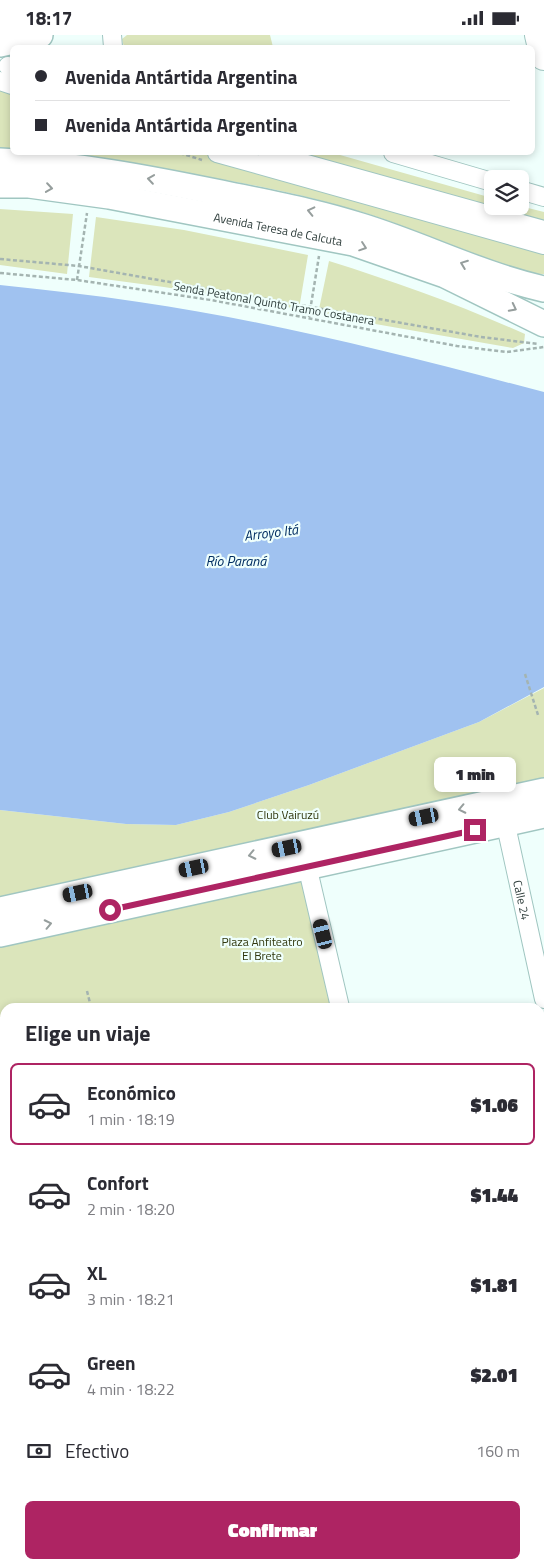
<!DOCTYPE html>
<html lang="es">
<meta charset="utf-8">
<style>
body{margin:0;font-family:"Titillium Web",sans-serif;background:#f2f2f3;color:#2b2b33;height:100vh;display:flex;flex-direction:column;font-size:19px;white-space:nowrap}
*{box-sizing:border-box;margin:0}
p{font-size:16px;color:#7c7c81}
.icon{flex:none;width:28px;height:28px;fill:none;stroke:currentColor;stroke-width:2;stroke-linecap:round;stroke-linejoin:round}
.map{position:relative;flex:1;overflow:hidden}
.panel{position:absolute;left:0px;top:968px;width:545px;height:566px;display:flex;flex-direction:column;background:#fff;border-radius:15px 15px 0 0;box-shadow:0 2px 8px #0003}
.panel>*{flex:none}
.top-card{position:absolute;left:10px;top:10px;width:525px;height:110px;border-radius:8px;box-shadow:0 2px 8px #0003;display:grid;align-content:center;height:110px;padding:0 25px;background:#fff}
.buttons{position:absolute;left:484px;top:135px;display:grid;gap:10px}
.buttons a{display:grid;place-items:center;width:45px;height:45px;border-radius:8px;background:#fff;box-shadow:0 2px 8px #0003;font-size:25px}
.end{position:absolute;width:22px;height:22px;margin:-11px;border:6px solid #ae2463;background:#fff;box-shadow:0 0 0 2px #fff}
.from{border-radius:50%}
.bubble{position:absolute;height:35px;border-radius:8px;background:#fff;box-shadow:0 2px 8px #0003;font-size:16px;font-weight:800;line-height:35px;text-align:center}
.car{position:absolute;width:15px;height:30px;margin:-15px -8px;border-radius:6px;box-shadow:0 0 4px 1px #0007;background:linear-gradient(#222 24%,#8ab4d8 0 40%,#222 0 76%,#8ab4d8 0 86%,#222 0)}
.top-card b{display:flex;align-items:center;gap:18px;height:48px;font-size:19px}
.top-card b+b{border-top:1px solid #e1e1e2}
.top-card i{width:12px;height:12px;background:#2b2b33}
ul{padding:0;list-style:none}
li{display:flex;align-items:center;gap:15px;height:82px;margin:0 10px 8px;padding:0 15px;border:2px solid transparent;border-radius:8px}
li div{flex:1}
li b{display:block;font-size:19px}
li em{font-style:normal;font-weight:800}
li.current{border-color:#ae2463}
li>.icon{width:45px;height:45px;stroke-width:1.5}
h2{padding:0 25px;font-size:22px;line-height:60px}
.pay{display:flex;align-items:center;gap:12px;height:55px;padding:0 25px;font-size:19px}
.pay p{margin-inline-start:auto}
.action{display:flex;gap:10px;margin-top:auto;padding:10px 25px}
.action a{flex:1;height:58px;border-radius:8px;background:#ae2463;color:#fff;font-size:20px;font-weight:800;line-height:58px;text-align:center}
.status{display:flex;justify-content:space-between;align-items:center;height:35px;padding:0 25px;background:#fff;direction:ltr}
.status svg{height:14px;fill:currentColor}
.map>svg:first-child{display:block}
.green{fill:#dbe5bb}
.water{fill:#a0c2f0}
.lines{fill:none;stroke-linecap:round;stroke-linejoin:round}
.street-casing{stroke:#a0c6c1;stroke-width:20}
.secondary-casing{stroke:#a0c6c1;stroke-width:28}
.primary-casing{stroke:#a0c6c1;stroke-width:30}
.path{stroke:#a4b4b1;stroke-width:2.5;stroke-dasharray:4 2.5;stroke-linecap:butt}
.street{stroke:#fff;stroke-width:18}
.secondary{stroke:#fff;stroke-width:25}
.primary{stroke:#fff;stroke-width:28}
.oneway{stroke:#969e9d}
.route{stroke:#ae2463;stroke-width:6}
.labels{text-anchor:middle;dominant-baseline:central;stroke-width:4.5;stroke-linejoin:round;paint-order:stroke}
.street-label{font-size:12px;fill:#2e3d3b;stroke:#effffc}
.park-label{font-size:12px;fill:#30370d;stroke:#effffc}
.water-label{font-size:14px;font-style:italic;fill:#002d61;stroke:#effffc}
</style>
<div class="status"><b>18:17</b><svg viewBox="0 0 49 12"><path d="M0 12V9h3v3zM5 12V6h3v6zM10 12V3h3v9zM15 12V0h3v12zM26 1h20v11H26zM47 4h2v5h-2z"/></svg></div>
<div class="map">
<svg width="544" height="1533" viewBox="0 0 544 1533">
<rect width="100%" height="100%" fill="#effffc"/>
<path class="green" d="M127,0h143l3,12h-149l-2,-8z
M12,30v86l-12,-1v-82z
M31,118h302l159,45v8h28l24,6v62c-31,0 -58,-14 -86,-26 -36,-14 -73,-30 -110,-40 -104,-30 -210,-42 -317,-55z
M0,174l73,5 -6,60 -67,-9z
M96,182l88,13 124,25 -9,54 -135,-22 -75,-10z
M329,226c67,21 131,44 196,73l-1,9 -11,5 -195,-34z
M544,653v90l-544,123v-91l126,14 50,1 53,-13 80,-27 170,-63z
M307,842l29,130h-331v140l-5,2v-204z"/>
<path class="water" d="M0,250c46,5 93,10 139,17 137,20 271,55 405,90v295l-65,35 -170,63 -80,27 -53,13 -50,-1 -126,-14z"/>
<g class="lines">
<defs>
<g id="street">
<path d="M112,0l1,12"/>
<path d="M8,31l4,1"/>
<path d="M0,46l12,4"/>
<path d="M217,118l327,92"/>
<path d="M267,118l277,77"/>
<path d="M393,118l99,29"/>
<path d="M520,155l24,7"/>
<path id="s1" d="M503,777l41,187"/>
<path d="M305,822l35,150"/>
<path d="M540,1001l4,-1"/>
<path d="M0,1118l5,-1"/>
<path d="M540,1170l4,-1"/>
<path d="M0,1331l5,-1"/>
<path d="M540,1335l4,-1"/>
<path d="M261,1529l1,4"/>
<path d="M69,1533l18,-4"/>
</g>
<g id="secondary">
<path d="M0,9l40,-9"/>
<path d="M0,126c75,3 148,17 221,32 47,10 94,18 140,33 62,19 120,49 183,63"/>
<path id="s2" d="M0,150h29l80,11 244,47 92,32 99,49"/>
<path d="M0,875l544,-119"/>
<path d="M0,899l544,-119"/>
<path d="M0,1379l5,21"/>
<path d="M35,1529l1,4"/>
</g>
<path id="primary" d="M539,0l5,21"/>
</defs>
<use href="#street" class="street-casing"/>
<use href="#secondary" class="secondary-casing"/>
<use href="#primary" class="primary-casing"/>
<path class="path" d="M180,118l22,7
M0,224l79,7 402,71 57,7
M0,238l77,7 134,20 246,46 50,6 37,-5
M77,245l10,-67
M309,282l10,-61
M525,639l13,41
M87,956l3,12"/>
<use href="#street" class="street"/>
<use href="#secondary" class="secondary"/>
<use href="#primary" class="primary"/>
</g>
<defs><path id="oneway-chevron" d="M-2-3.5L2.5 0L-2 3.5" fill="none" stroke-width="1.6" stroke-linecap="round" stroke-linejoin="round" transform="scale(1.25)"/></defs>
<g class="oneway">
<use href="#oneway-chevron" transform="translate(151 144) rotate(-172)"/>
<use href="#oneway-chevron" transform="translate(49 153) rotate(8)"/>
<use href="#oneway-chevron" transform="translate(311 176) rotate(-167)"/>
<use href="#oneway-chevron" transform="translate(363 212) rotate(19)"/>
<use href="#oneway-chevron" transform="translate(464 229) rotate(-159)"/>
<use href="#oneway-chevron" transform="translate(513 273) rotate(27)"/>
<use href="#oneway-chevron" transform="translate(462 774) rotate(168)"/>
<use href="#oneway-chevron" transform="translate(252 820) rotate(168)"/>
<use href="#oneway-chevron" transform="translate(48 889) rotate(-12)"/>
</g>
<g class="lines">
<path class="route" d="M110,875l365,-80"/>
</g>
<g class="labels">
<g class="street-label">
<text stroke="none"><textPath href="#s2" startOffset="282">Avenida Teresa de Calcuta</textPath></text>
<text transform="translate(274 268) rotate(10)">Senda Peatonal Quinto Tramo Costanera</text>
<text stroke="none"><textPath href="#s1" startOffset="90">Calle 24</textPath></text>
</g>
<g class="park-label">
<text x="288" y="779">Club Vairuzú</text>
<text x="262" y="906">Plaza Anfiteatro<tspan x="262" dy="14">El Brete</tspan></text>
</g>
<g class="water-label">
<text transform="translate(271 497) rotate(-7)">Arroyo Itá</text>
<text x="236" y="525">Río Paraná</text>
</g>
</g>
</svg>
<div class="buttons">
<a><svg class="icon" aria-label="layers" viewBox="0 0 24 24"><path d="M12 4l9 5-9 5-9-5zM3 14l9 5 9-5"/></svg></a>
</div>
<i class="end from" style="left:110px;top:875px"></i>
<i class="end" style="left:475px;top:795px"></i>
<div class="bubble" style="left:434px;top:722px;width:82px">1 min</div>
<i class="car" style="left:424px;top:782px;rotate:258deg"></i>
<i class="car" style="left:287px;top:813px;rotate:258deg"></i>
<i class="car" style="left:194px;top:833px;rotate:258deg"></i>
<i class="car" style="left:78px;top:858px;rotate:258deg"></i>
<i class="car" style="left:323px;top:899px;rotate:346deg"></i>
<div class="top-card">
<b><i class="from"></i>Avenida Antártida Argentina</b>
<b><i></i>Avenida Antártida Argentina</b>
</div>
<section class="panel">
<h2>Elige un viaje</h2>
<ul>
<li class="current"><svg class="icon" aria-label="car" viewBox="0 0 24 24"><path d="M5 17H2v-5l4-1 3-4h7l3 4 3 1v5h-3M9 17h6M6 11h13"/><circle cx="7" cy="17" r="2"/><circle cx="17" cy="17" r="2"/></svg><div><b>Económico</b><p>1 min · 18:19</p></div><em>$1.06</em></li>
<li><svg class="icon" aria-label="car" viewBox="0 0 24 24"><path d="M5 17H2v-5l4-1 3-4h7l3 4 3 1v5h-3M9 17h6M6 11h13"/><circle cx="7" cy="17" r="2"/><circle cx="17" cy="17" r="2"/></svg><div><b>Confort</b><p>2 min · 18:20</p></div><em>$1.44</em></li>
<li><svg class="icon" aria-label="car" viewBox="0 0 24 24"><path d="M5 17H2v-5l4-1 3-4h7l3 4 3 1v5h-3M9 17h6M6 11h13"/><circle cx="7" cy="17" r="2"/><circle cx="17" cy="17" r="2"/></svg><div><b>XL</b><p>3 min · 18:21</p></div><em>$1.81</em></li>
<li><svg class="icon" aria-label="car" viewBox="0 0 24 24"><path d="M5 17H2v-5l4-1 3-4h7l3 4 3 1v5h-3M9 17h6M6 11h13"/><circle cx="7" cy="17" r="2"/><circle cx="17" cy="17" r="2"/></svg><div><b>Green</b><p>4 min · 18:22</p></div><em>$2.01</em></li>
</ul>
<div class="pay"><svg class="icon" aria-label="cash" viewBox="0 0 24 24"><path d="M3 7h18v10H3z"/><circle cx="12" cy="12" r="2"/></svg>Efectivo<p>160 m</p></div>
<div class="action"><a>Confirmar</a></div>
</section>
</div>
